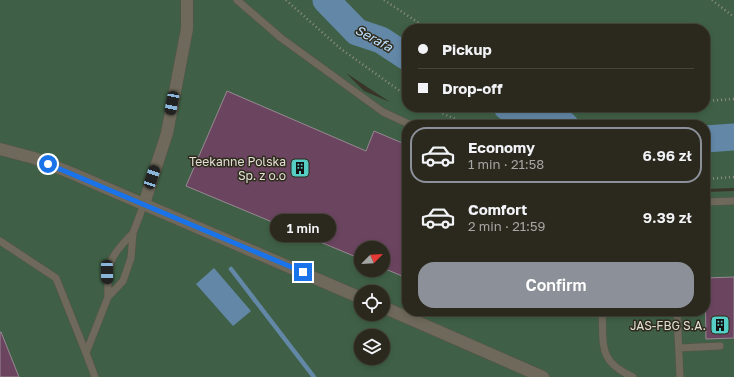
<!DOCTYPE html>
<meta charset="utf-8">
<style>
body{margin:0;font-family:"Golos Text",sans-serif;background:#333026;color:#f1f3f6;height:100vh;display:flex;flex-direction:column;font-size:15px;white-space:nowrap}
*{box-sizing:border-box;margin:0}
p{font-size:13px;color:#a6a6a4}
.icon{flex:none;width:22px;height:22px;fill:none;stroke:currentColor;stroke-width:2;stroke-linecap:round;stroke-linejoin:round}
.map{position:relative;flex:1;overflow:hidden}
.drawer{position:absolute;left:402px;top:120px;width:308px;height:196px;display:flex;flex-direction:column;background:#2b281d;border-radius:16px;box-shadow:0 2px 6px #0003,0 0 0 1px #47443b}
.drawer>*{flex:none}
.banner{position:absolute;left:402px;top:24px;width:308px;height:88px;border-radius:16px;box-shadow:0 2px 6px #0003,0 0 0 1px #47443b;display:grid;align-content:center;height:88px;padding:0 16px;background:#2b281d}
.needle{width:26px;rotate:66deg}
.tools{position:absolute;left:354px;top:241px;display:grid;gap:8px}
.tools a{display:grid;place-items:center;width:36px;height:36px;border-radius:50%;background:#2b281d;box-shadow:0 2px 6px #0003,0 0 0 1px #47443b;font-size:20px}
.end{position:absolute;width:18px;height:18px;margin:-9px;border:5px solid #1a73e8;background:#fff;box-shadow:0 0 0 2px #fff}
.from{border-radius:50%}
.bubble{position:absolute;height:28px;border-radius:14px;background:#2b281d;box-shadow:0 2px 6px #0003,0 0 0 1px #47443b;font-size:13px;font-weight:600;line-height:28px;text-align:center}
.car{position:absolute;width:12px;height:24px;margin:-12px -6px;border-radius:5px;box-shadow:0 0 3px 1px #0007;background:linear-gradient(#222 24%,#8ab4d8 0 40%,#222 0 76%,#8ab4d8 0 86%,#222 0)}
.banner b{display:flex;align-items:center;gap:14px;height:38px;font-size:15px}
.banner b+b{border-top:1px solid #47443b}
.banner i{width:10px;height:10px;background:#f1f3f6}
ul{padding:7px 0 0;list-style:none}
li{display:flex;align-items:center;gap:12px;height:56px;margin:0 8px 6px;padding:0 8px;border:2px solid transparent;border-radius:16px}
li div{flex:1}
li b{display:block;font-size:15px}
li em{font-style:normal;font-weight:600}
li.current{border-color:#8c9099}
li>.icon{width:36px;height:36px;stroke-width:1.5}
.cta{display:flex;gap:8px;margin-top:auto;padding:8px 16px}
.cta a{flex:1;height:46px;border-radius:16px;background:#8c9099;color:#fff;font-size:16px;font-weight:600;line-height:46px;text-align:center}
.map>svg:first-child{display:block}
.green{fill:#3f6046;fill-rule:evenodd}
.water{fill:#6287a7}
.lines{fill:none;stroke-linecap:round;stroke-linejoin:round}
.stream{stroke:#6287a7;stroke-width:4.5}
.river{stroke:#6287a7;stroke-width:27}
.building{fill:#6b4560;stroke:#978892}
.lane-casing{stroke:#565347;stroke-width:8}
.street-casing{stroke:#565347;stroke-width:13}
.secondary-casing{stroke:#565347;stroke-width:13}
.path{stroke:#908d81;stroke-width:2.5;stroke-dasharray:1 3;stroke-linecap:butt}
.lane{stroke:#6e695a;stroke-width:7}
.street{stroke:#6e695a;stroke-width:12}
.secondary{stroke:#6e695a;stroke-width:12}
.route{stroke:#1a73e8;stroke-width:5}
.labels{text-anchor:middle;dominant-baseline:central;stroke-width:3;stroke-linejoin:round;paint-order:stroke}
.poi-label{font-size:12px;fill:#e2dfd6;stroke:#2f2b1d;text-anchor:end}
.water-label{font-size:13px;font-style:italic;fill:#bde0ff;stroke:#2f2b1d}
</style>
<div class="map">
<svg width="734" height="377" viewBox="0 0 734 377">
<rect width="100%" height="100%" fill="#393527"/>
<path class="green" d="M0,0h734v188l-29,1v-64h-298v186h298v-119l29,-1v186h-734zM407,29h298v78h-298zM346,73l44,29 -26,-11zM361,248h22v22h-22zM361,292h22v22h-22zM361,336h22v22h-22z"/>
<path class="water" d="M214,268l37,43 -18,15 -37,-42z"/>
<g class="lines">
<path class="stream" d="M231,269l83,108"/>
<path class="river" d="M326,0l31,32 24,8 26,17
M507,107l25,10 33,8
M705,139l29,-2"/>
</g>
<path class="building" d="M227,91l139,60 8,-20 33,14v133l-24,-10v-20h-22v11l-175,-73z
M734,277v61l-28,1 -1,-61z
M0,332h1l18,45h-19z"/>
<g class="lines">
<defs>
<path id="lane" d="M237,0l44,38 102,74 28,13
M705,202l29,-1
M0,241l56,37 30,75
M108,297c-1,-34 1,-40 25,-64
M602,311c2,34 -5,50 31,66
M677,311l3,66
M679,348l41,-2
M95,377l-9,-24 22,-56 15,-16 8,-23 2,-25 11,-29"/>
<path id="street" d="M144,204l23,-71 20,-104v-29"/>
<path id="secondary" d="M0,149l34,9 42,17 285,123
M383,307l160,70"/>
</defs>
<use href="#lane" class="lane-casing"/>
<use href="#street" class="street-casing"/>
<use href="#secondary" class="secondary-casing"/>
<path class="path" d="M286,0l55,49 66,47
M384,0l44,29
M712,0l22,17
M705,101l29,-2
M428,107l41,18
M705,179l29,-2"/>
<use href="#lane" class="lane"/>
<use href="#street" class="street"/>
<use href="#secondary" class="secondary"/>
</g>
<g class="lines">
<path class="route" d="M48,164l255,108"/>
</g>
<defs>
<symbol id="building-square" viewBox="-11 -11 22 22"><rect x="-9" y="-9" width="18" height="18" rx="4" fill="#55cec6" stroke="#2f2b1d"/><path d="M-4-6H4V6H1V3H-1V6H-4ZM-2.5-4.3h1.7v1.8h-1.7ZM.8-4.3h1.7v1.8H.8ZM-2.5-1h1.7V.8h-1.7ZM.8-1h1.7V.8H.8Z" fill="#111"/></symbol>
</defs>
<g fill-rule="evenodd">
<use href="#building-square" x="289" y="157" width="22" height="22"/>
<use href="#building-square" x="709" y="314" width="22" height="22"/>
</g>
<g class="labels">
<g class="poi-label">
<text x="286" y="161">Teekanne Polska<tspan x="286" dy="14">Sp. z o.o</tspan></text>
<text x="706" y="325">JAS-FBG S.A.</text>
</g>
<g class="water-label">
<text transform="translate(374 38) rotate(29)">Serafa</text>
</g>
</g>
</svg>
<div class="tools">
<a><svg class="needle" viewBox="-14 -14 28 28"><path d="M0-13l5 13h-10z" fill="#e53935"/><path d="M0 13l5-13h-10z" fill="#a6a6a4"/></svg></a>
<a><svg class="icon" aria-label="locate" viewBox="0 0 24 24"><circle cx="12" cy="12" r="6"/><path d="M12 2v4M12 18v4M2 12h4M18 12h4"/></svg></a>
<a><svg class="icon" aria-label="layers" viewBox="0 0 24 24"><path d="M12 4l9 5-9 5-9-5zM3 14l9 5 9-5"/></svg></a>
</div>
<i class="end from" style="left:48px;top:164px"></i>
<i class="end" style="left:303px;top:272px"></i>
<div class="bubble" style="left:270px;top:214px;width:66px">1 min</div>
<i class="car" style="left:172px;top:103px;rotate:191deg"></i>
<i class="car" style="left:152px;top:177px;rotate:18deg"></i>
<i class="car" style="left:107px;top:272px;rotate:179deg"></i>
<div class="banner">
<b><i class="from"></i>Pickup</b>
<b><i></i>Drop-off</b>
</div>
<section class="drawer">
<ul>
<li class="current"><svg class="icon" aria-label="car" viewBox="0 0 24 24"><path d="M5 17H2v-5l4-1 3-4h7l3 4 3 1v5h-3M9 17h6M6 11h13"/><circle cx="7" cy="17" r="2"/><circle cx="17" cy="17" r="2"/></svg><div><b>Economy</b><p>1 min · 21:58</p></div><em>6.96 zł</em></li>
<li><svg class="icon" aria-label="car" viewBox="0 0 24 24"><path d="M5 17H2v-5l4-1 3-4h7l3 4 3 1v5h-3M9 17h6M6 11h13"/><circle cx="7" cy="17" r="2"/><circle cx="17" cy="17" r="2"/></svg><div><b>Comfort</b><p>2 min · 21:59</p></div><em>9.39 zł</em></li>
</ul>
<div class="cta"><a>Confirm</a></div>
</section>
</div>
